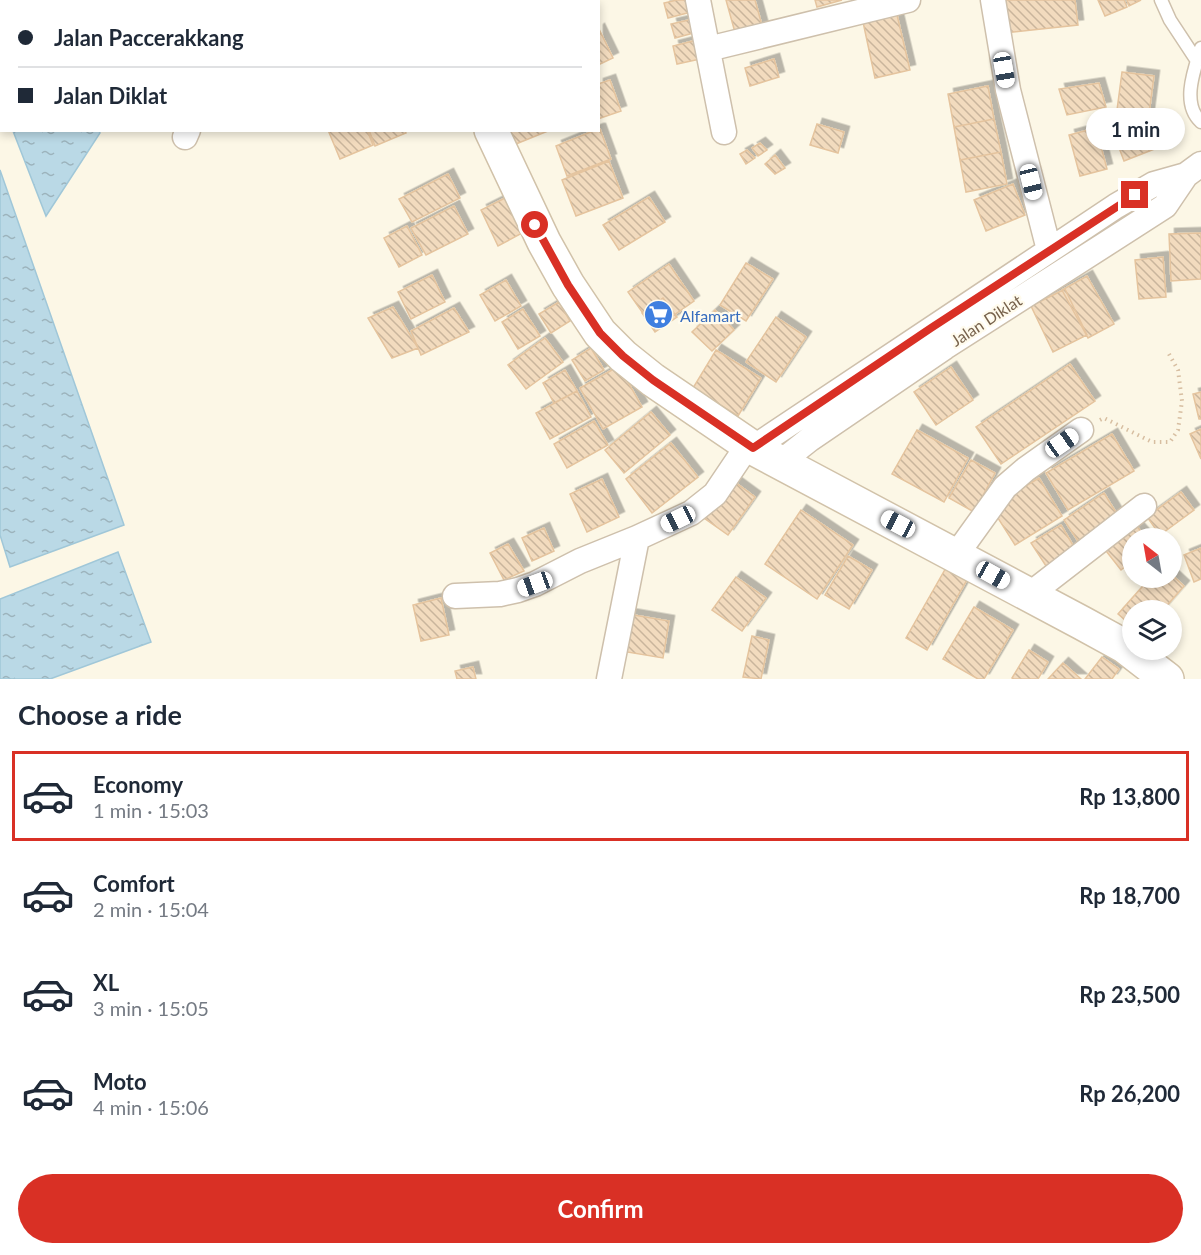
<!DOCTYPE html>
<meta charset="utf-8">
<style>
body{margin:0;font-family:Lato,sans-serif;background:#f2f2f3;color:#1f2937;height:100vh;display:flex;flex-direction:column;font-size:22px;white-space:nowrap}
*{box-sizing:border-box;margin:0}
p{font-size:20px;color:#747a83}
.icon{flex:none;width:33px;height:33px;fill:none;stroke:currentColor;stroke-width:2;stroke-linecap:round;stroke-linejoin:round}
.map{position:relative;height:679px;overflow:hidden}
.panel{display:flex;flex-direction:column;background:#fff;flex:1}
.panel>*{flex:none}
.hud{position:absolute;left:0px;top:0px;width:600px;height:132px;box-shadow:0 3px 9px #0003;display:grid;align-content:center;height:132px;padding:0 18px;background:#fff}
.needle{width:39px;rotate:329deg}
.fabs{position:absolute;left:1122px;top:528px;display:grid;gap:12px}
.fabs a{display:grid;place-items:center;width:60px;height:60px;border-radius:50%;background:#fff;box-shadow:0 3px 9px #0003;font-size:30px}
.end{position:absolute;width:27px;height:27px;margin:-14px;border:8px solid #d93025;background:#fff;box-shadow:0 0 0 3px #fff}
.from{border-radius:50%}
.bubble{position:absolute;height:42px;border-radius:21px;background:#fff;box-shadow:0 3px 9px #0003;font-size:20px;font-weight:700;line-height:42px;text-align:center}
.car{position:absolute;width:18px;height:36px;margin:-18px -9px;border-radius:8px;box-shadow:0 0 4px 2px #0007;background:linear-gradient(#fff 24%,#345 0 40%,#fff 0 76%,#345 0 86%,#fff 0)}
.hud b{display:flex;align-items:center;gap:21px;height:57px;font-size:22px}
.hud b+b{border-top:2px solid #e0e1e3}
.hud i{width:15px;height:15px;background:#1f2937}
ul{padding:0;list-style:none}
li{display:flex;align-items:center;gap:18px;height:90px;margin:0 12px 9px;padding:0 6px;border:3px solid transparent;border-radius:0px}
li div{flex:1}
li b{display:block;font-size:22px}
li em{font-style:normal;font-weight:700}
li.active{border-color:#d93025}
li>.icon{width:54px;height:54px;stroke-width:1.5}
h2{padding:0 18px;font-size:27px;line-height:72px}
.button{display:flex;gap:12px;margin-top:auto;padding:12px 18px}
.button a{flex:1;height:69px;border-radius:36px;background:#d93025;color:#fff;font-size:24px;font-weight:700;line-height:69px;text-align:center}
.map>svg:first-child{display:block}
.water{fill:url(#water-ripples);stroke:#a0c7d8;stroke-width:1.5}
.building{fill:url(#building-back-hatch);stroke:#e5c49e;stroke-width:1.5;filter:url(#shadow)}
.lines{fill:none;stroke-linecap:round;stroke-linejoin:round}
.lane-casing{stroke:#cec0ac;stroke-width:15}
.street-casing{stroke:#cec0ac;stroke-width:27}
.secondary-casing{stroke:#d1c2a9;stroke-width:36}
.path{stroke:#d7bea1;stroke-width:4;stroke-dasharray:1.5 4.5;stroke-linecap:butt}
.lane{stroke:#fff;stroke-width:12}
.street{stroke:#fff;stroke-width:24}
.secondary{stroke:#fff;stroke-width:33}
.route{stroke:#d93025;stroke-width:8}
.labels{text-anchor:middle;dominant-baseline:central;stroke-width:4.5;stroke-linejoin:round;paint-order:stroke}
.shop-label{font-size:16px;fill:#366cbe;stroke:#fffbed;text-anchor:start}
.street-label{font-size:16px;fill:#76614b;stroke:#fffbed}
</style>
<div class="map">
<svg width="1201" height="679" viewBox="0 0 1201 679">
<defs>
<pattern id="water-ripples" width="26" height="14" patternUnits="userSpaceOnUse" patternTransform="scale(1.5)"><rect width="26" height="14" fill="#bad9e6"/><path d="M2 4q2-2 4 0t4 0M15 11q2-2 4 0t4 0" fill="none" stroke="#9cb3bc"/></pattern>
<pattern id="building-back-hatch" width="6" height="6" patternUnits="userSpaceOnUse" patternTransform="scale(1.5)"><rect width="6" height="6" fill="#f2dbbe"/><path d="M-1 5l2 2M0 0l6 6M5-1l2 2" fill="none" stroke="#c9b59c"/></pattern>
<filter id="shadow"><feDropShadow dx="5.5" dy="-5.5" stdDeviation="0" flood-color="#0004"/></filter>
</defs>
<rect width="100%" height="100%" fill="#fcf7e6"/>
<path class="water" d="M13,131h86l1,2 -54,83z
M0,170l124,355 -114,42 -10,-32z
M118,552l33,90 -101,37h-50v-80z"/>
<path class="building" d="M210,0h50v2h-53z
M292,0h60l1,2h-61z
M500,0h50l-49,2z
M677,0h15l3,11 -27,7 -4,-15z
M726,0h29l8,29 -27,7z
M815,0h27l-25,7z
M1001,0h74l3,25 -73,8z
M1098,0h26l3,7 -22,9z
M1127,0h14l-12,6z
M897,15l13,55 -35,8 -12,-56z
M698,18l3,13 -26,7 -4,-14z
M599,29l14,29 -15,7v-35z
M701,39l4,19 -28,6 -4,-18z
M774,59l5,18 -29,9 -5,-18z
M1122,72l32,4 -7,53 -32,-4z
M610,80l11,31 -23,8v-35z
M1099,83l7,24 -39,8 -8,-26z
M988,86l6,33 -40,8 -6,-33z
M994,119l7,33 -41,8 -6,-33z
M817,124l27,8 -6,21 -28,-8z
M1147,124l10,24 -33,13 -9,-24z
M1096,128l11,41 -27,7 -11,-41z
M598,129h2l11,30 -44,17 -11,-30z
M328,130h39l6,15 -33,14z
M369,130h35l2,3 -31,13z
M510,130h38v1l-32,13z
M760,143l7,7 -9,6 -6,-8z
M747,150l8,8 -9,6 -6,-10z
M1001,152l6,32 -41,8 -6,-32z
M775,155l10,13 -10,6 -10,-10z
M609,161l14,37 -47,18 -14,-36z
M448,174l12,24 -48,24 -13,-23z
M1013,184l12,31 -39,16 -12,-31z
M507,197l17,35 -26,14 -17,-36z
M649,197l16,25 -46,28 -16,-25z
M454,206l14,28 -42,21 -15,-27z
M407,226l15,29 -23,12 -15,-29z
M1201,233v46l-30,2 -2,-47z
M1163,257l3,40 -27,2 -4,-39z
M746,263l27,16 -27,42 -26,-16z
M669,264l25,37 -40,28 -26,-37z
M432,275l13,27 -34,17 -13,-27z
M1087,276l27,48 -26,14 -26,-48z
M506,280l15,26 -26,15 -15,-26z
M1065,289l22,46 -34,17 -22,-46z
M663,298l14,19 -22,15 -13,-19z
M559,302l11,19 -19,12 -12,-19z
M393,307l25,41 -26,10 -24,-40z
M454,308l15,24 -48,23 -10,-24z
M523,309l17,27 -22,13 -16,-27z
M715,310l19,20 -22,21 -20,-19z
M776,317l30,20 -30,45 -30,-20z
M545,338l18,24 -37,27 -18,-24z
M591,348l13,22 -19,11 -13,-21z
M716,350l45,28 -23,38 -45,-28z
M1070,364l25,37 -94,63 -25,-37z
M619,366l23,41 -39,22 -23,-41z
M951,367l22,33 -37,25 -22,-33z
M565,370l12,21 -23,12 -11,-20z
M577,391l14,26 -41,22 -14,-26z
M1201,392v27h-2l-6,-25z
M651,412l19,23 -46,38 -19,-23z
M594,421l14,24 -41,23 -13,-24z
M1201,429v30l-11,-25z
M917,430l51,28 -24,44 -52,-28z
M1112,434l22,37 -66,39 -22,-37z
M671,443l27,34 -46,36 -26,-34z
M971,460l24,13 -21,39 -25,-14z
M1039,478l23,38 -47,29 -24,-38z
M602,479l17,38 -32,15 -17,-38z
M732,480l23,17 -27,38 -24,-17z
M1181,492l13,18 -34,25 -13,-18z
M1104,493l16,26 -40,25 -16,-24z
M801,510l52,35 -36,54 -52,-35z
M1133,522l14,16h-15v23l-11,9 -18,-23z
M1061,525l16,27 -29,17 -17,-26z
M544,528l10,23 -22,10 -10,-23z
M508,544l16,27 -20,9 -14,-27z
M1201,548v31l-7,3 -10,-27z
M848,556l24,14 -23,39 -24,-14z
M947,566l21,12 -41,72 -21,-12z
M1172,575l12,11 -21,24h-31v16l-14,-12 32,-36h22z
M736,577l30,21 -24,33 -30,-21z
M441,598l8,37 -28,6 -8,-36z
M974,607l39,23 -29,49h-6l-35,-20z
M628,614l41,7 -6,37 -42,-7z
M752,636l17,4 -8,39 -18,-2z
M1029,650l19,12 -10,17h-24l-2,-1z
M1102,657l17,12 -7,10h-27z
M1063,663l18,16h-33z
M473,667l3,12h-19l-2,-8z"/>
<g class="lines">
<defs>
<path id="lane" d="M1161,0l9,20 27,41
M1201,48c-7,22 -20,56 0,74"/>
<path id="street" d="M698,0l26,132
M993,0l15,90 41,160
M393,2l3,-2
M708,49l200,-49
M185,137l3,-7
M753,448l363,-242 38,-22 32,-9 15,-11
M781,462l29,-23 135,-92 220,-141 21,-31
M956,555l49,-68 21,-18 55,-39
M1029,595l115,-89
M455,596l45,-2 18,-4 17,-6 45,-23 57,-23 54,-25 24,-19 33,-49
M609,679l28,-141"/>
<path id="secondary" d="M431,0l1,2
M491,130l53,112 24,43 32,48 23,23 30,24 100,68 329,175 42,23 43,33"/>
</defs>
<use href="#lane" class="lane-casing"/>
<use href="#street" class="street-casing"/>
<use href="#secondary" class="secondary-casing"/>
<path class="path" d="M1100,420l4,-2 48,24h18l8,-12 4,-29 -4,-31 -9,-16"/>
<use href="#lane" class="lane"/>
<use href="#street" class="street"/>
<use href="#secondary" class="secondary"/>
</g>
<g class="lines">
<path class="route" d="M535,225l33,60 32,48 23,23 30,24 100,68 178,-120 204,-133"/>
</g>
<defs>
<symbol id="supermarket-disc" viewBox="-11 -11 22 22"><circle r="9.5" fill="#3f7fe0" stroke="#fffbed"/><path d="M-6-5.5h2.5l.6 2H6L4.5 2H-2.5L-4.4-4H-6ZM-1.5 3.2a1.3 1.3 0 1 0 .1 0ZM3 3.2a1.3 1.3 0 1 0 .1 0Z" fill="#fff"/></symbol>
</defs>
<g fill-rule="evenodd">
<use href="#supermarket-disc" x="642" y="298" width="33" height="33"/>
</g>
<g class="labels">
<g class="shop-label">
<text x="680" y="315">Alfamart</text>
</g>
<g class="street-label">
<text transform="translate(986 320) rotate(-33)">Jalan Diklat</text>
</g>
</g>
</svg>
<div class="fabs">
<a><svg class="needle" viewBox="-14 -14 28 28"><path d="M0-13l5 13h-10z" fill="#e53935"/><path d="M0 13l5-13h-10z" fill="#747a83"/></svg></a>
<a><svg class="icon" aria-label="layers" viewBox="0 0 24 24"><path d="M12 4l9 5-9 5-9-5zM3 14l9 5 9-5"/></svg></a>
</div>
<i class="end from" style="left:535px;top:225px"></i>
<i class="end" style="left:1135px;top:195px"></i>
<div class="bubble" style="left:1086px;top:108px;width:99px">1 min</div>
<i class="car" style="left:1004px;top:70px;rotate:170deg"></i>
<i class="car" style="left:1031px;top:182px;rotate:166deg"></i>
<i class="car" style="left:1062px;top:443px;rotate:55deg"></i>
<i class="car" style="left:678px;top:519px;rotate:244deg"></i>
<i class="car" style="left:898px;top:524px;rotate:298deg"></i>
<i class="car" style="left:993px;top:575px;rotate:119deg"></i>
<i class="car" style="left:535px;top:584px;rotate:250deg"></i>
<div class="hud">
<b><i class="from"></i>Jalan Paccerakkang</b>
<b><i></i>Jalan Diklat</b>
</div>
</div>
<section class="panel">
<h2>Choose a ride</h2>
<ul>
<li class="active"><svg class="icon" aria-label="car" viewBox="0 0 24 24"><path d="M5 17H2v-5l4-1 3-4h7l3 4 3 1v5h-3M9 17h6M6 11h13"/><circle cx="7" cy="17" r="2"/><circle cx="17" cy="17" r="2"/></svg><div><b>Economy</b><p>1 min · 15:03</p></div><em>Rp 13,800</em></li>
<li><svg class="icon" aria-label="car" viewBox="0 0 24 24"><path d="M5 17H2v-5l4-1 3-4h7l3 4 3 1v5h-3M9 17h6M6 11h13"/><circle cx="7" cy="17" r="2"/><circle cx="17" cy="17" r="2"/></svg><div><b>Comfort</b><p>2 min · 15:04</p></div><em>Rp 18,700</em></li>
<li><svg class="icon" aria-label="car" viewBox="0 0 24 24"><path d="M5 17H2v-5l4-1 3-4h7l3 4 3 1v5h-3M9 17h6M6 11h13"/><circle cx="7" cy="17" r="2"/><circle cx="17" cy="17" r="2"/></svg><div><b>XL</b><p>3 min · 15:05</p></div><em>Rp 23,500</em></li>
<li><svg class="icon" aria-label="car" viewBox="0 0 24 24"><path d="M5 17H2v-5l4-1 3-4h7l3 4 3 1v5h-3M9 17h6M6 11h13"/><circle cx="7" cy="17" r="2"/><circle cx="17" cy="17" r="2"/></svg><div><b>Moto</b><p>4 min · 15:06</p></div><em>Rp 26,200</em></li>
</ul>
<div class="button"><a>Confirm</a></div>
</section>
